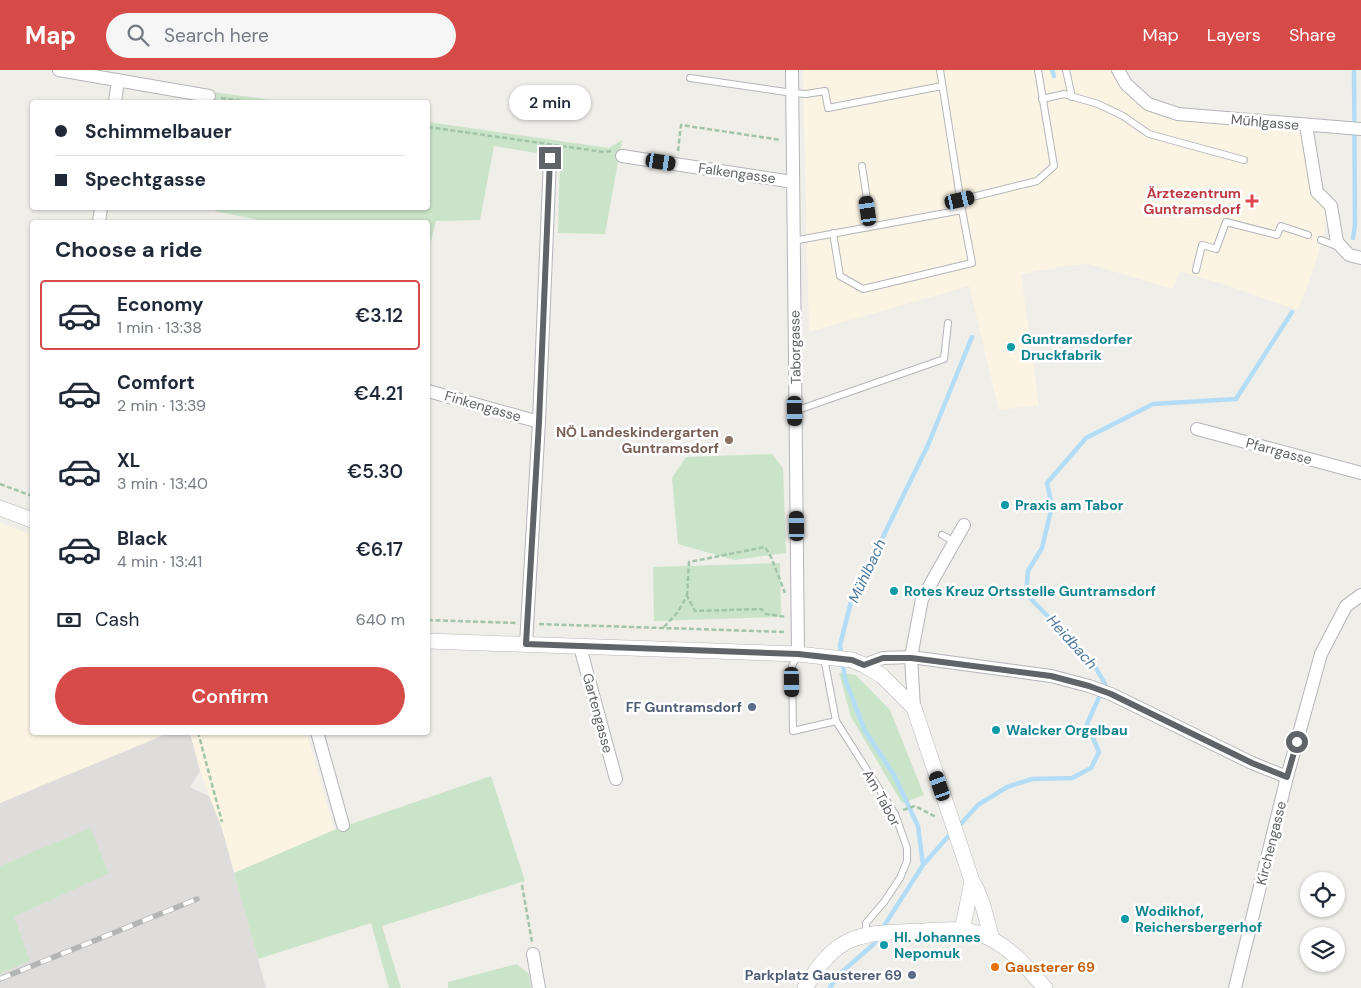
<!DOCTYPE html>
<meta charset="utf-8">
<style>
body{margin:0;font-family:"DM Sans",sans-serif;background:#f6f6f7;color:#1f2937;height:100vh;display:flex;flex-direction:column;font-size:19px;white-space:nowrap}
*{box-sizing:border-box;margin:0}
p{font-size:16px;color:#747a83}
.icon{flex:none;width:28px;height:28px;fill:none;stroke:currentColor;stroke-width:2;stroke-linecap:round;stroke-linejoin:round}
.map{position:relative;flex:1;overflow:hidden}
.sheet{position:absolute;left:30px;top:150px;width:400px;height:515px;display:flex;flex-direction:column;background:#fff;border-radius:5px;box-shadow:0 1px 4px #0004}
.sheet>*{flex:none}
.guide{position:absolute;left:30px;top:30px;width:400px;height:110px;border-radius:5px;box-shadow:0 1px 4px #0004;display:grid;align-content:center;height:110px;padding:0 25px;background:#fff}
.controls{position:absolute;left:1300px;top:802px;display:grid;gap:10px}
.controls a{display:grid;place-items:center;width:45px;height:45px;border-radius:50%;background:#fff;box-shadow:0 1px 4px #0004;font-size:25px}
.end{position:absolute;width:22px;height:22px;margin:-11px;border:6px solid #606367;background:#fff;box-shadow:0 0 0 2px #fff}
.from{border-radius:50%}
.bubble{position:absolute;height:35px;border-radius:18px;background:#fff;box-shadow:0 1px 4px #0004;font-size:16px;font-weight:600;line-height:35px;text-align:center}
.car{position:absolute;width:15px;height:30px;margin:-15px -8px;border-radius:6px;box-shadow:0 0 4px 1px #0007;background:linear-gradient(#222 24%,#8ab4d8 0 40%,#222 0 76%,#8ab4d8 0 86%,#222 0)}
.guide b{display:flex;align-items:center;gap:18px;height:48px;font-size:19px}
.guide b+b{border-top:1px solid #e0e1e3}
.guide i{width:12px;height:12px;background:#1f2937}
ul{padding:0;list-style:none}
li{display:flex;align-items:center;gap:15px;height:70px;margin:0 10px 8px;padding:0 15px;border:2px solid transparent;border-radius:5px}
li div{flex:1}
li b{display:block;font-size:19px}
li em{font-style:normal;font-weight:600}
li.on{border-color:#d64a48}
li>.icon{width:45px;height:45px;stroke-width:1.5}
h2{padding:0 25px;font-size:22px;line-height:60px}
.pay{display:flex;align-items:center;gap:12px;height:55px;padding:0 25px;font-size:19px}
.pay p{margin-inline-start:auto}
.button{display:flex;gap:10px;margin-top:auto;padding:10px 25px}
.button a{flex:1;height:58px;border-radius:30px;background:#d64a48;color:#fff;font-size:20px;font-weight:600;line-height:58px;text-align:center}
header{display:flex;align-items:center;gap:30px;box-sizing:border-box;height:70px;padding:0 25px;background:#d64a48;color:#fff}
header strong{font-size:24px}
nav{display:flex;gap:28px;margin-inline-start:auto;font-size:18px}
.search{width:350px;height:45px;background:#f6f6f7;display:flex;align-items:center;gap:12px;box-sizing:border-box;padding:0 18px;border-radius:28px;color:#747a83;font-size:19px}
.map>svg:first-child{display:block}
.commercial{fill:#fbf4e3}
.industrial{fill:#dfdddb}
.green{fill:#cae4c9}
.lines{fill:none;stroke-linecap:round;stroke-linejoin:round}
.stream{stroke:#b3ddf6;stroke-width:4.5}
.service-casing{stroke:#b3b5b9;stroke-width:8}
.minor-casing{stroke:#b3b5b9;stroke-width:14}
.tertiary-casing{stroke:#b3b5b9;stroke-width:16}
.path{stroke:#a2c5aa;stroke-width:2.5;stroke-dasharray:5 2.5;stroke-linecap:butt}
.service{stroke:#fff;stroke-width:6}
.minor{stroke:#fff;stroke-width:12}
.tertiary{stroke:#fff;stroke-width:15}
.rail-casing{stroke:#b4b5b5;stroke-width:5.5}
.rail{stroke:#fff;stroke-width:4;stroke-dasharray:11;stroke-linecap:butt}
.route{stroke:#606367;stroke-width:6}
.health-dot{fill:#e0444e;stroke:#fff;stroke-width:2}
.culture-dot{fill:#0f9aa8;stroke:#fff;stroke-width:2}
.education-dot{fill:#8d6e63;stroke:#fff;stroke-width:2}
.service-dot{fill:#5c6f8a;stroke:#fff;stroke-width:2}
.food-dot{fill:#e8710a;stroke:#fff;stroke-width:2}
.labels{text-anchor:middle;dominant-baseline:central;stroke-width:5;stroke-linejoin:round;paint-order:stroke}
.street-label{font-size:14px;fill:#606367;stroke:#fff}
.health-label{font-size:14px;font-weight:bold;fill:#be3a42;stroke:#fff;text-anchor:end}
.culture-label{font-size:14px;font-weight:bold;fill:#0d838f;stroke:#fff;text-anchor:start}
.education-label{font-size:14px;font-weight:bold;fill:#785e54;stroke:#fff;text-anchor:end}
.service-label{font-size:14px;font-weight:bold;fill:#4e5e75;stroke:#fff;text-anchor:end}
.food-label{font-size:14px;font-weight:bold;fill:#c56008;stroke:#fff;text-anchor:start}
.water-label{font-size:15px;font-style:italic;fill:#4c7a9f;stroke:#fff}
</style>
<header>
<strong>Map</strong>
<div class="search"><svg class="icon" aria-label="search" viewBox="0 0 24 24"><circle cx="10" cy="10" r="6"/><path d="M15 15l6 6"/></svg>Search here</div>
<nav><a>Map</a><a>Layers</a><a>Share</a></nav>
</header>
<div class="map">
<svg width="1361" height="918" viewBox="0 0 1361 918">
<rect width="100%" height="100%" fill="#f0eee9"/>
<path class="commercial" d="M803,0h315l30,34 158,21 11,67 14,14 -17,62 -16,42 -72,-25 -46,-14 -7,18 -84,-25 -17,1 -51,9 18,131 -40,5 -30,-124 -160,46z
M0,453l32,12v197l137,1 -169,70z
M190,663h117l27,97 -100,43 -12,-44 -22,-58z"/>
<path class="industrial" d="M169,663h21l10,38 -10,16 19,9 13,33 44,159h-266v-185z"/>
<path class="green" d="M212,22l75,10h-77z
M428,52l181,26 13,-8 -17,94 -47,-1 2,-76 -66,-11 -14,74 -44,1 -8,32v-31h-160l-53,-11 1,-3h212z
M772,384l11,14 3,85 -52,7 -56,-16 -6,-66 14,-21z
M780,493l1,54 -127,4 -1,-54z
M839,603l17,2 34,35 34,85 -22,8 -51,-86z
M491,706l34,105 -143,45 19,62h-12l-18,-65 -113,36 -24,-86 100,-43z
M90,758l19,45 -95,44 16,44 -30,12v-107z
M517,894l12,10 2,14h-83v-6z"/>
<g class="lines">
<path class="stream" d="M1052,0l2,6
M1353,168l2,-13 -1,-155
M958,757l20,-22 29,-18 25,-8 40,-1 19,-10 8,-16 -12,-28 18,-40 -13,-23 -66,-67 2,-23 14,-23 10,-42 -5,-23 39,-45 67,-34 83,-5 56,-87
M923,795l-5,-39 -24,-51 -29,-44 -20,-52 -5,-34 11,-43 77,-157 44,-108
M882,859l41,-64 29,-33
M830,918l7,-12 37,-32 3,-6"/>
<defs>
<path id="service" d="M1066,0l6,27
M690,8l103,15 13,1 19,-3 3,17 114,-22
M1042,29l22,-5 34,10 25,12 26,18 95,26
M862,96l9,60
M960,130l77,-19 17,-15 -16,-96
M833,163l7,43 23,13 109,-26 -10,-53 -22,-140
M1321,170l18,7
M793,171l169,-31
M1196,200l6,-25 14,4 10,-27 51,13 4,-9 27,9
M795,341l149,-52 4,-36
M942,465l13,7
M798,584l-6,12 1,65 43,-10
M824,588l12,63 59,93 12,34v13l-7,17 -16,24 -18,21v11"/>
<path id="minor" d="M59,0l150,26
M792,0l6,584
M1118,0l8,14 22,20 30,10 183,15
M115,32l3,-22
M1306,55l11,67 14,14 6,36 12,13 12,3
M622,86l171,26
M99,152l2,-14
M428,321l111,31
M1197,359l164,44
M526,574l13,-222 11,-263
M580,577l36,132
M864,595l19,-7 28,-1 140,19 38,10 22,8 141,69 35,14
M914,638l-3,-51 11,-58 42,-74
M317,662l26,93
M533,884l6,34
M1235,918l52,-211 34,-123 25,-48 15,-11"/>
<path id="tertiary" d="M0,438l32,12
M428,571l370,13 54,6 12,5 18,11 32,32 58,173c11,18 14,38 20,58
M962,861l10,-50
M805,918c33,-57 57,-55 119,-57 15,-1 39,-3 53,2 29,9 49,33 68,55"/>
</defs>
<use href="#service" class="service-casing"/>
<use href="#minor" class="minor-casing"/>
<use href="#tertiary" class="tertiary-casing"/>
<path class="path" d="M221,28l30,4
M428,57l176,25 7,-1
M678,81l3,-26 100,15
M0,414l32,12
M687,526l2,-34 76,-15 6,10 14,36
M428,550l88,3
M539,554l247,8
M664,557l13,-14 10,-17 8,15 66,-2 5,5 21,3
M198,662l24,90
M903,740l12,-4 21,11
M522,815l10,57"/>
<use href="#service" class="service"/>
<use href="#minor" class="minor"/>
<use href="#tertiary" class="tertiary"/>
<defs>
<path id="rail" d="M0,909l197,-80"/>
</defs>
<use href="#rail" class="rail-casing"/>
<use href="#rail" class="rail"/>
</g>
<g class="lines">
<path class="route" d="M550,88l-11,264 -13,222 272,10 54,6 12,5 19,-7h28l140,18 38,10 22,8 141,69 35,14 10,-35"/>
</g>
<path class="health-dot" d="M1249.5 123.5h5v5h5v5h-5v5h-5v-5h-5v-5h5z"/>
<g class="culture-dot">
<circle cx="1011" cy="277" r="5"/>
<circle cx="1005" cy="435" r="5"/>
<circle cx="894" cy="521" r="5"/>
<circle cx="996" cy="660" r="5"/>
<circle cx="1125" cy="849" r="5"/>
<circle cx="884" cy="875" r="5"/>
</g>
<circle class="education-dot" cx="729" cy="370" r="5"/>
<g class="service-dot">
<circle cx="752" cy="637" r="5"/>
<circle cx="912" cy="905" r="5"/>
</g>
<circle class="food-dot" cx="995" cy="897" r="5"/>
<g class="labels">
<g class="street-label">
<text transform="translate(1265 52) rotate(5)">Mühlgasse</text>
<text transform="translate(737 103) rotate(8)">Falkengasse</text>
<text transform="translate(795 277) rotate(-91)">Taborgasse</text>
<text transform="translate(483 336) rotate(16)">Finkengasse</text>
<text transform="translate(1279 381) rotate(15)">Pfarrgasse</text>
<text transform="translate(598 643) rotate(75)">Gartengasse</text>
<text transform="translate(882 728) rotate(61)">Am Tabor</text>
<text transform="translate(1271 773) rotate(-76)">Kirchengasse</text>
</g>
<g class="health-label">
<text x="1241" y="123">Ärztezentrum<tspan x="1241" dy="16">Guntramsdorf</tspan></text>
</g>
<g class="culture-label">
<text x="1021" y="269">Guntramsdorfer<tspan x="1021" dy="16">Druckfabrik</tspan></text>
<text x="1015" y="435">Praxis am Tabor</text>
<text x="904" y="521">Rotes Kreuz Ortsstelle Guntramsdorf</text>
<text x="1006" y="660">Walcker Orgelbau</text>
<text x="1135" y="841">Wodikhof,<tspan x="1135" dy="16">Reichersbergerhof</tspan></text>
<text x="894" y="867">Hl. Johannes<tspan x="894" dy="16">Nepomuk</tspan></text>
</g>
<g class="education-label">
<text x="719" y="362">NÖ Landeskindergarten<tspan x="719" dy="16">Guntramsdorf</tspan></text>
</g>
<g class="service-label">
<text x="742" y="637">FF Guntramsdorf</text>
<text x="902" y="905">Parkplatz Gausterer 69</text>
</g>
<g class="food-label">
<text x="1005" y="897">Gausterer 69</text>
</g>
<g class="water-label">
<text transform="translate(867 501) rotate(-65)">Mühlbach</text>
<text transform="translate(1072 572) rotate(48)">Heidbach</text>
</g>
</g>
</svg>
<div class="controls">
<a><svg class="icon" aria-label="locate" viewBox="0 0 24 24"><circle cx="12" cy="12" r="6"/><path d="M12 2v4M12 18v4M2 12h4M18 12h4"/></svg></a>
<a><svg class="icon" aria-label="layers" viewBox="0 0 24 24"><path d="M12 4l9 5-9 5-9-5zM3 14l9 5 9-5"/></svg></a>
</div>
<i class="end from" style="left:1297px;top:672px"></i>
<i class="end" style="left:550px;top:88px"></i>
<div class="bubble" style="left:509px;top:15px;width:82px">2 min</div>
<i class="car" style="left:661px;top:92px;rotate:99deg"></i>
<i class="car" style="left:960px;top:130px;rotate:77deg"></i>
<i class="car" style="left:868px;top:141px;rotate:352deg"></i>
<i class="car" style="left:795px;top:341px;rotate:179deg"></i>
<i class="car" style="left:797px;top:456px;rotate:359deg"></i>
<i class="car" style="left:792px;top:612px;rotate:179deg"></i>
<i class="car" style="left:940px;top:716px;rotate:341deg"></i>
<div class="guide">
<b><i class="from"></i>Schimmelbauer</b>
<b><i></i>Spechtgasse</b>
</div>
<section class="sheet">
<h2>Choose a ride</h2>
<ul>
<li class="on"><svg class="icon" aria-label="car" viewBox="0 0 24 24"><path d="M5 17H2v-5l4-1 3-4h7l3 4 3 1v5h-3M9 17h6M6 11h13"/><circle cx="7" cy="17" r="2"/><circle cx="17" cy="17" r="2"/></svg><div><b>Economy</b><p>1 min · 13:38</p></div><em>€3.12</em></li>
<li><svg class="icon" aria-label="car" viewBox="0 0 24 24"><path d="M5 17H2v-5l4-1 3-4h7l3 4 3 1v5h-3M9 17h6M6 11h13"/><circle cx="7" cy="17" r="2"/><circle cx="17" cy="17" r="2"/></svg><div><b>Comfort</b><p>2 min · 13:39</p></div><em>€4.21</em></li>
<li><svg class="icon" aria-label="car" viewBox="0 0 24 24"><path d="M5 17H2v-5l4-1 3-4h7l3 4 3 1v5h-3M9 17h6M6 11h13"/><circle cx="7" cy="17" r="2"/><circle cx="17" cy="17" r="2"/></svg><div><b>XL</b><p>3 min · 13:40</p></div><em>€5.30</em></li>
<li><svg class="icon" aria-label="car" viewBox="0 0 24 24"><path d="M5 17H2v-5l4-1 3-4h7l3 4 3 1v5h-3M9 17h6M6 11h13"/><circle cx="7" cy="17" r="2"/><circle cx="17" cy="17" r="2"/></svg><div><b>Black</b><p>4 min · 13:41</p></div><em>€6.17</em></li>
</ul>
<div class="pay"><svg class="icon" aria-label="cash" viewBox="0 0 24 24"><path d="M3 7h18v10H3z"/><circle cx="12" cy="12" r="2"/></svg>Cash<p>640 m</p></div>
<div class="button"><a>Confirm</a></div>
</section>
</div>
